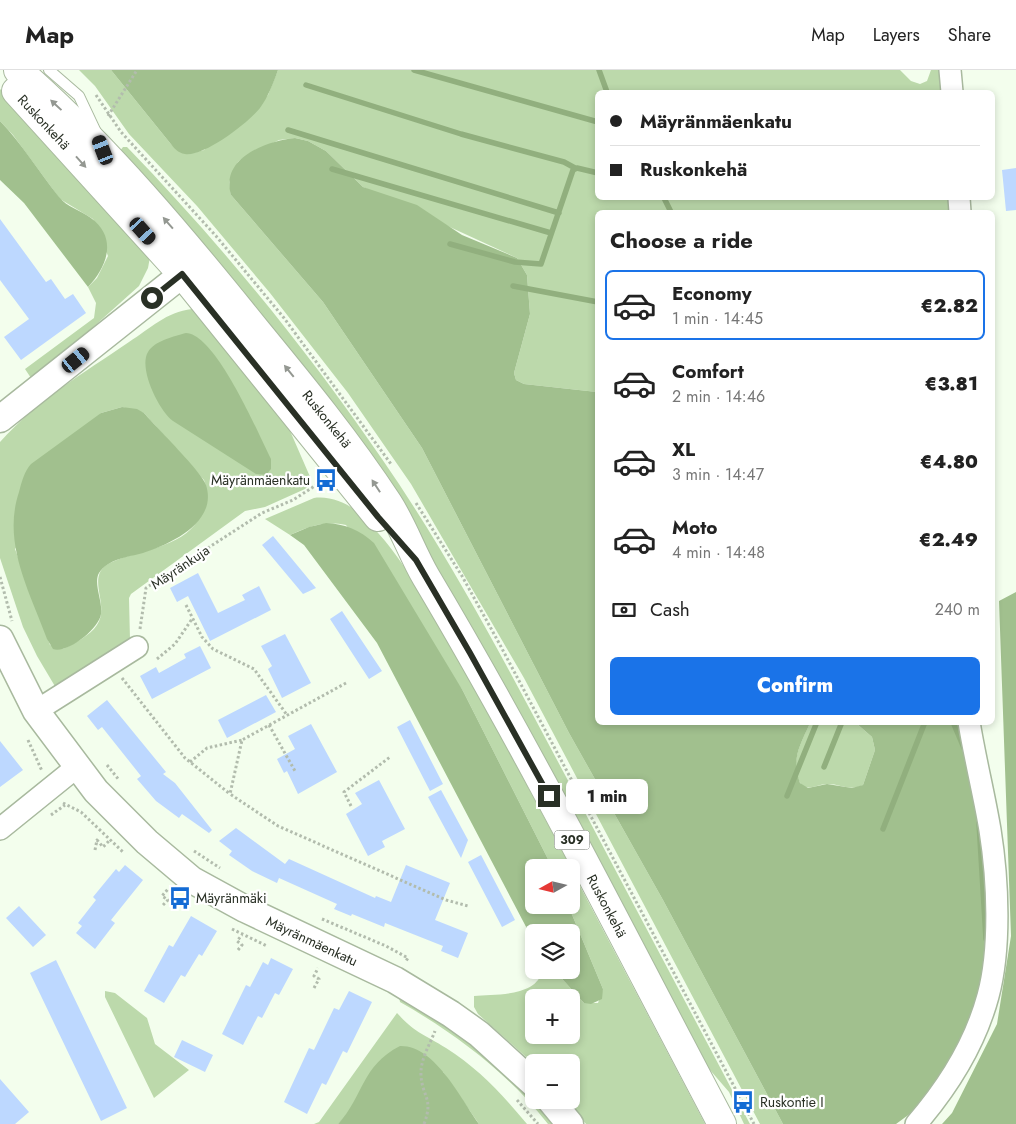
<!DOCTYPE html>
<meta charset="utf-8">
<style>
body{margin:0;font-family:Jost,sans-serif;background:#f6f6f6;color:#222;height:100vh;display:flex;flex-direction:column;font-size:19px;white-space:nowrap}
*{box-sizing:border-box;margin:0}
p{font-size:16px;color:#767676}
.icon{flex:none;width:28px;height:28px;fill:none;stroke:currentColor;stroke-width:2;stroke-linecap:round;stroke-linejoin:round}
.map{position:relative;flex:1;overflow:hidden}
.drawer{position:absolute;left:595px;top:140px;width:400px;height:515px;display:flex;flex-direction:column;background:#fff;border-radius:8px;box-shadow:0 2px 8px #0003}
.drawer>*{flex:none}
.top-card{position:absolute;left:595px;top:20px;width:400px;height:110px;border-radius:8px;box-shadow:0 2px 8px #0003;display:grid;align-content:center;height:110px;padding:0 15px;background:#fff}
.needle{width:32px;rotate:262deg}
.buttons{position:absolute;left:525px;top:789px;display:grid;gap:10px}
.buttons a{display:grid;place-items:center;width:55px;height:55px;border-radius:8px;background:#fff;box-shadow:0 2px 8px #0003;font-size:25px}
.end{position:absolute;width:22px;height:22px;margin:-11px;border:6px solid #293025;background:#fff;box-shadow:0 0 0 2px #fff}
.from{border-radius:50%}
.bubble{position:absolute;height:35px;border-radius:8px;background:#fff;box-shadow:0 2px 8px #0003;font-size:16px;font-weight:800;line-height:35px;text-align:center}
.car{position:absolute;width:15px;height:30px;margin:-15px -8px;border-radius:6px;box-shadow:0 0 4px 1px #0007;background:linear-gradient(#222 24%,#8ab4d8 0 40%,#222 0 76%,#8ab4d8 0 86%,#222 0)}
.top-card b{display:flex;align-items:center;gap:18px;height:48px;font-size:19px}
.top-card b+b{border-top:1px solid #e0e0e0}
.top-card i{width:12px;height:12px;background:#222}
ul{padding:0;list-style:none}
li{display:flex;align-items:center;gap:15px;height:70px;margin:0 10px 8px;padding:0 5px;border:2px solid transparent;border-radius:8px}
li div{flex:1}
li b{display:block;font-size:19px}
li em{font-style:normal;font-weight:800}
li.selected{border-color:#1a73e8}
li>.icon{width:45px;height:45px;stroke-width:1.5}
h2{padding:0 15px;font-size:22px;line-height:60px}
.pay{display:flex;align-items:center;gap:12px;height:55px;padding:0 15px;font-size:19px}
.pay p{margin-inline-start:auto}
.cta{display:flex;gap:10px;margin-top:auto;padding:10px 15px}
.cta a{flex:1;height:58px;border-radius:8px;background:#1a73e8;color:#fff;font-size:20px;font-weight:800;line-height:58px;text-align:center}
header{display:flex;align-items:center;gap:30px;box-sizing:border-box;height:70px;padding:0 25px;background:#fff;border-bottom:1px solid #e0e0e0}
header strong{font-size:24px}
nav{display:flex;gap:28px;margin-inline-start:auto;font-size:18px}
.map>svg:first-child{display:block}
.green{fill:#bcd9ab;fill-rule:evenodd}
.forest{fill:#a1c08e}
.lines{fill:none;stroke-linecap:round;stroke-linejoin:round}
.stream{stroke:#91af7e;stroke-width:5.5}
.building{fill:#bdd8ff}
.service-casing{stroke:#a8b99e;stroke-width:12}
.minor-casing{stroke:#a8b99e;stroke-width:24}
.tertiary-casing{stroke:#a8b99e;stroke-width:29}
.primary-casing{stroke:#a8b99e;stroke-width:30}
.path{stroke:#b2bcad;stroke-width:3;stroke-dasharray:2.5 2.5;stroke-linecap:butt}
.service{stroke:#fff;stroke-width:10}
.minor{stroke:#fff;stroke-width:21}
.tertiary{stroke:#fff;stroke-width:26}
.primary{stroke:#fff;stroke-width:28}
.oneway{fill:#949892}
.route{stroke:#293025;stroke-width:6}
.labels{text-anchor:middle;dominant-baseline:central;stroke-width:4.5;stroke-linejoin:round;paint-order:stroke}
.shield{fill:#fff;stroke:#696e66;stroke-width:1}
.shield-label{font-size:12px;font-weight:bold;fill:#293025}
.street-label{font-size:14px;fill:#293025;stroke:#fff}
.poi-label{font-size:14px;fill:#293025;stroke:#fff;text-anchor:start}
</style>
<header>
<strong>Map</strong>
<nav><a>Map</a><a>Layers</a><a>Share</a></nav>
</header>
<div class="map">
<svg width="1016" height="1054" viewBox="0 0 1016 1054">
<rect width="100%" height="100%" fill="#f3feed"/>
<path class="green" d="M79,0h32l59,73c12,12 18,12 34,7l64,-55 10,-25h622l11,11 9,3 7,-3 4,-11h11l2,22h-346v106h352l1,14h-353l-1,180 -73,-8 -8,-4 -2,-7 16,-59 -3,-39 -10,-17 -154,-71 -37,-36 -18,-10 -13,-3 -16,2 -36,18 -5,4 -9,20 2,13 92,107 99,146 147,285 94,167 120,224h-23l-236,-446 -113,-194 -63,-91 -78,-100 -73,-87 -68,-72 -34,-48z
M0,19l24,23 126,145 -2,11 -9,18 -106,95 -8,-12 69,-51 2,-15 -8,-16 9,-9 11,-22 -15,-37 -33,-20 -47,-64 -13,-14z
M123,77h4c93,96 179,201 255,312 72,104 130,217 190,329 59,112 119,224 178,336h-6l-15,-32 -25,-29 -169,-321 -129,-228 -286,-363z
M192,239l4,1 88,107 27,62v4l-6,6 -40,18 -20,4 -114,83 -2,4 1,42 -74,48 -19,-32 -14,-29 -23,-69v-116c40,-44 81,-67 129,-100 22,-14 37,-30 63,-33zM122,337l22,6 60,67c3,7 1,14 -1,22 -1,6 -2,13 -5,18 -16,28 -62,30 -88,43 -26,13 1,41 -13,62 -7,11 -23,18 -34,24l-13,-4 -35,-96 86,-136z
M314,428c15,-2 31,4 42,13 42,36 69,89 96,136 41,73 79,147 119,220h-19l-89,-176 -117,-166c-22,-4 -36,1 -56,10l-25,-16z
M810,653h46l16,14 3,13 -12,35c-12,7 -24,-2 -37,-1 -9,1 -16,6 -24,2 -14,-22 -1,-43 8,-63z
M571,799l134,255h-119l-19,-24h4v-38h-37v2l-56,-50 -4,-7v-11c21,-2 64,1 68,-26h12l30,33h14l5,-14 -35,-84h3zM534,928h37v37h-37z
M105,921l10,2 32,25 8,26 34,26 -35,28 -49,-101z
M399,927l28,11 107,87v5h4l21,24h-11c-40,-51 -92,-90 -148,-122z
M397,943c19,21 27,21 49,35 32,20 57,47 81,76h-48l-36,-52 -101,48 -4,4h-24l5,-2z"/>
<path class="forest" d="M111,0h167c-5,14 -10,27 -18,38 -12,15 -56,49 -75,46 -7,-1 -11,-6 -15,-11z
M0,51c22,23 39,51 59,76 8,10 21,13 32,21 27,20 16,49 -3,69l-64,-84 -24,-23z
M295,68l13,3 18,10 37,36 54,18 45,30 55,23 10,17 3,39 -16,59 2,7 8,4 73,8 1,330 212,1c-10,23 -19,35 -10,60l8,5 19,-4 25,4 11,-3 12,-35 -3,-13 -16,-14h108l19,128 4,94 -3,31 -12,41 -15,34 -35,54 -26,19h-113l-120,-224 -94,-167 -147,-285 -99,-146 -92,-107c-11,-37 35,-54 64,-57z
M186,263c30,1 72,100 85,126v10l-5,6 -10,-1 -83,-53c-14,-10 -35,-53 -25,-69 6,-11 27,-16 38,-19z
M122,337l15,2 7,4c11,13 59,60 62,72 12,37 -35,59 -63,68 -15,4 -35,6 -44,20 -6,10 4,29 2,41 -2,15 -34,40 -48,35l-6,-10c-18,-49 -45,-96 -28,-147 3,-11 5,-20 12,-28l70,-51z
M326,453c19,1 34,7 48,20l89,148 89,176 -18,1v37h34l35,84 -1,10 -11,5 -7,-1 -30,-33h17v-38h-37v10l-157,-299 -73,-98 -14,-10 19,-8z
M1016,522v532h-74l10,-11 45,-89 14,-88 -12,-335z
M400,976c35,-1 61,53 79,78h-141c26,-28 23,-58 62,-78z"/>
<g class="lines">
<path class="stream" d="M414,0l184,52
M599,0l8,22
M306,15l155,49 103,28 11,6
M288,60l271,83
M332,99l219,64
M664,128l7,14
M450,174l65,18 26,2 32,-94 4,-2 21,5
M513,216l85,16
M953,652l11,26
M824,697l18,-45
M787,726l30,-74
M979,753l7,116
M883,759l42,-107"/>
</g>
<path class="building" d="M1016,98v42l-10,1 -4,-41z
M0,149l46,63 5,-3 14,20 8,-5 13,19 -65,47 -17,-23 25,-18 -29,-39z
M273,466l43,52 -13,6 -41,-49z
M198,503l20,40 27,-13 -3,-5 17,-9 12,24 -61,31 -22,-45 -11,6 -7,-14z
M342,541l40,60 -13,8 -39,-60z
M285,564l26,49 -29,15 -14,-29 4,-3 -11,-20z
M200,576l11,22 -59,31 -12,-23 16,-9 3,6 27,-15 -2,-4z
M266,625l10,17 -49,26 -9,-18z
M107,630l59,72 -3,2 12,9 37,47 -3,3 -27,-19 -3,4 -23,-17 -19,-22 4,-3 -39,-49 -4,3 -11,-14z
M410,650l33,64 -13,7 -33,-64z
M311,654l26,48 -39,22 -11,-23 -3,2 -7,-14 18,-10 -7,-13z
M0,671l23,29 -23,17z
M379,710l26,49 -23,12 3,6 -17,9 -22,-42 16,-10 -7,-11z
M441,720l27,50 -7,18 -33,-61z
M236,758l49,36 4,-5 86,39 1,-2 15,6 15,-37 44,18 -15,37 33,13 -10,25 -17,-7 2,-5 -58,-23 -1,4 -32,-13 -1,2 -17,-7 3,-5 -58,-26 -2,5 -25,-12 -23,-16 3,-4 -13,-10z
M481,785l34,65 -13,7 -34,-65z
M125,795l18,15 -32,40 4,3 -20,26 -19,-16 6,-7 -4,-3 18,-23 -3,-3 23,-28 3,3z
M19,836l27,29 -13,12 -27,-29z
M191,846l26,15 -15,25 -3,-2 -14,23 -4,-2 -17,28 -20,-12 25,-46 4,2z
M271,888l22,11 -14,26 -4,-2 -13,25 -4,-2 -15,29 -21,-11 24,-49 4,2 13,-25 5,3z
M56,890l71,148 -26,13 -71,-148z
M349,921l23,11 -25,51 -4,-2 -17,34 -4,-2 -15,31 -23,-12 25,-54 5,2 20,-42 5,2z
M182,970l31,15 -8,17 -31,-15z
M0,1009l29,33 -14,12h-15z"/>
<g class="lines">
<defs>
<path id="service" d="M49,0l30,26 17,36"/>
<path id="minor" d="M950,0l2,22
M959,128l1,14
M36,641l101,-64
M0,759l78,-63
M916,1054c32,-37 59,-80 72,-128 13,-48 10,-116 2,-166 -6,-36 -15,-71 -21,-108"/>
<path id="tertiary" d="M0,349l199,-158
M0,569l36,72 60,80 51,51 45,38 53,29 150,71 56,34 28,20 55,50
M550,1030l20,24"/>
<path id="primary" d="M18,0c89,78 164,168 238,260 46,56 92,112 132,173 15,23 24,50 38,74 106,178 199,364 296,547
M16,21l166,183 196,243"/>
</defs>
<use href="#service" class="service-casing"/>
<use href="#minor" class="minor-casing"/>
<use href="#tertiary" class="tertiary-casing"/>
<use href="#primary" class="primary-casing"/>
<path class="path" d="M96,25l25,37 95,104 68,82 107,146
M108,46l29,-46
M416,433l46,73 37,67 255,481
M0,507l12,44
M186,535l16,32 11,12 41,20 33,46
M140,559l6,-41 116,-75 31,-13 28,-18
M157,589l18,-15 17,-25
M122,608l63,80 45,36
M346,613l-104,57 -12,54 48,32 168,74 22,6
M269,655l26,46
M28,670l14,31
M190,692l17,-14 35,-8
M107,695l12,15
M63,733l18,9 42,40
M351,736l-7,-14 46,-35
M51,745l14,-10
M95,780l2,-10 6,7 7,-7
M194,781l26,17
M163,835l5,-5 -6,-4 6,-7
M322,849l64,27 22,12 -2,3
M232,859l35,17
M238,880l4,-5 -5,-4 5,-6
M314,918l5,-9 -5,-3 4,-8
M517,1030l21,24
M424,1054c10,-26 -2,-27 -3,-49 -1,-15 9,-31 14,-44"/>
<use href="#service" class="service"/>
<use href="#minor" class="minor"/>
<use href="#tertiary" class="tertiary"/>
<use href="#primary" class="primary"/>
</g>
<defs><path id="oneway-solid" d="M-6-.8H1V-3.2L6.5 0L1 3.2V.8H-6Z" transform="scale(1.25)"/></defs>
<g class="oneway">
<use href="#oneway-solid" transform="translate(56 35) rotate(-137)"/>
<use href="#oneway-solid" transform="translate(81 92) rotate(48)"/>
<use href="#oneway-solid" transform="translate(168 153) rotate(-131)"/>
<use href="#oneway-solid" transform="translate(289 301) rotate(-129)"/>
<use href="#oneway-solid" transform="translate(376 416) rotate(-123)"/>
</g>
<g class="lines">
<path class="route" d="M152,228l30,-24 196,243 38,43 54,93 79,143"/>
</g>
<defs>
<symbol id="bus-bare" viewBox="-9 -9 18 18"><path d="M-5-6H5V4H4V6H2V4H-2V6H-4V4H-5ZM-3.5-4V0h7V-4ZM-3.5 1.2v1.5H-2V1.2ZM2 1.2v1.5H3.5V1.2Z" fill="#136bd4" stroke="#fff" stroke-width="2.5" paint-order="stroke"/></symbol>
</defs>
<g fill-rule="evenodd">
<use href="#bus-bare" x="310" y="394" width="32" height="32"/>
<use href="#bus-bare" x="164" y="812" width="32" height="32"/>
<use href="#bus-bare" x="727" y="1016" width="32" height="32"/>
</g>
<g class="labels">
<rect class="shield" x="554.5" y="760.5" width="35" height="19" rx="4"/>
<g class="shield-label">
<text x="572" y="770">309</text>
</g>
<g class="street-label">
<text transform="translate(44 52) rotate(47)">Ruskonkehä</text>
<text transform="translate(327 349) rotate(51)">Ruskonkehä</text>
<text transform="translate(180 497) rotate(-34)">Mäyränkuja</text>
<text transform="translate(607 836) rotate(62)">Ruskonkehä</text>
<text transform="translate(312 871) rotate(25)">Mäyränmäenkatu</text>
</g>
<g class="poi-label">
<text x="310" y="410" text-anchor="end">Mäyränmäenkatu</text>
<text x="196" y="828">Mäyränmäki</text>
<text x="760" y="1032">Ruskontie I</text>
</g>
</g>
</svg>
<div class="buttons">
<a><svg class="needle" viewBox="-14 -14 28 28"><path d="M0-13l5 13h-10z" fill="#e53935"/><path d="M0 13l5-13h-10z" fill="#767676"/></svg></a>
<a><svg class="icon" aria-label="layers" viewBox="0 0 24 24"><path d="M12 4l9 5-9 5-9-5zM3 14l9 5 9-5"/></svg></a>
<a>+</a>
<a>−</a>
</div>
<i class="end from" style="left:152px;top:228px"></i>
<i class="end" style="left:549px;top:726px"></i>
<div class="bubble" style="left:566px;top:709px;width:82px">1 min</div>
<i class="car" style="left:103px;top:80px;rotate:339deg"></i>
<i class="car" style="left:143px;top:161px;rotate:138deg"></i>
<i class="car" style="left:76px;top:290px;rotate:51deg"></i>
<div class="top-card">
<b><i class="from"></i>Mäyränmäenkatu</b>
<b><i></i>Ruskonkehä</b>
</div>
<section class="drawer">
<h2>Choose a ride</h2>
<ul>
<li class="selected"><svg class="icon" aria-label="car" viewBox="0 0 24 24"><path d="M5 17H2v-5l4-1 3-4h7l3 4 3 1v5h-3M9 17h6M6 11h13"/><circle cx="7" cy="17" r="2"/><circle cx="17" cy="17" r="2"/></svg><div><b>Economy</b><p>1 min · 14:45</p></div><em>€2.82</em></li>
<li><svg class="icon" aria-label="car" viewBox="0 0 24 24"><path d="M5 17H2v-5l4-1 3-4h7l3 4 3 1v5h-3M9 17h6M6 11h13"/><circle cx="7" cy="17" r="2"/><circle cx="17" cy="17" r="2"/></svg><div><b>Comfort</b><p>2 min · 14:46</p></div><em>€3.81</em></li>
<li><svg class="icon" aria-label="car" viewBox="0 0 24 24"><path d="M5 17H2v-5l4-1 3-4h7l3 4 3 1v5h-3M9 17h6M6 11h13"/><circle cx="7" cy="17" r="2"/><circle cx="17" cy="17" r="2"/></svg><div><b>XL</b><p>3 min · 14:47</p></div><em>€4.80</em></li>
<li><svg class="icon" aria-label="car" viewBox="0 0 24 24"><path d="M5 17H2v-5l4-1 3-4h7l3 4 3 1v5h-3M9 17h6M6 11h13"/><circle cx="7" cy="17" r="2"/><circle cx="17" cy="17" r="2"/></svg><div><b>Moto</b><p>4 min · 14:48</p></div><em>€2.49</em></li>
</ul>
<div class="pay"><svg class="icon" aria-label="cash" viewBox="0 0 24 24"><path d="M3 7h18v10H3z"/><circle cx="12" cy="12" r="2"/></svg>Cash<p>240 m</p></div>
<div class="cta"><a>Confirm</a></div>
</section>
</div>
